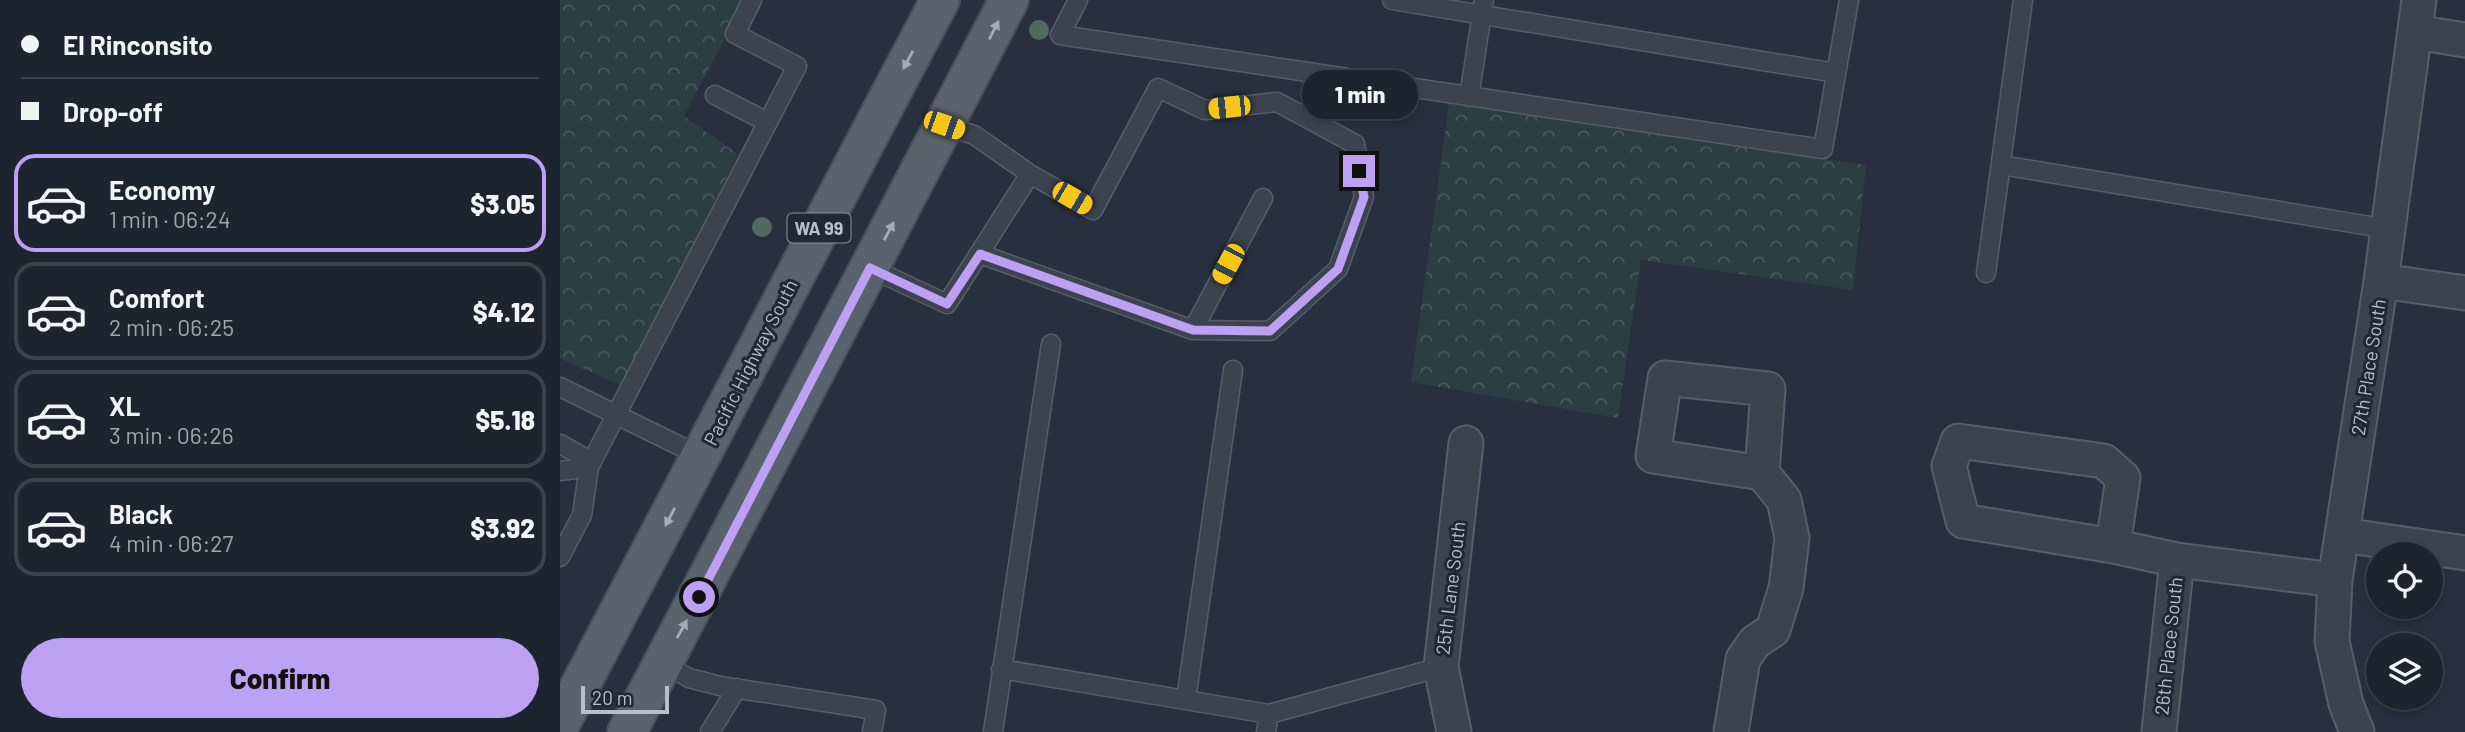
<!DOCTYPE html>
<meta charset="utf-8">
<style>
body{margin:0;font-family:Barlow,sans-serif;background:#2b303b;color:#f1f3f6;height:100vh;display:flex;flex-direction:column;font-size:26px;white-space:nowrap}
*{box-sizing:border-box;margin:0}
p{font-size:23px;color:#a1a4aa}
.icon{flex:none;width:38px;height:38px;fill:none;stroke:currentColor;stroke-width:2;stroke-linecap:round;stroke-linejoin:round}
.map{position:relative;flex:1;overflow:hidden}
.details{display:flex;flex-direction:column;background:#1e242f;width:560px}
.details>*{flex:none}
.banner{display:grid;align-content:center;height:154px;padding:0 21px;background:#1e242f}
.tools{position:absolute;left:1806px;top:542px;display:grid;gap:14px}
.tools a{display:grid;place-items:center;width:77px;height:77px;border-radius:50%;background:#1e242f;box-shadow:0 4px 10px #0003,0 0 0 2px #3c414b;font-size:35px}
.scale{position:absolute;left:21px;bottom:18px;width:88px;box-sizing:border-box;padding-left:7px;border:4px solid #b9bec9;border-top:0;font-size:19px;line-height:24px;white-space:nowrap;color:#b9bec9;-webkit-text-stroke:5px #212834;paint-order:stroke}
.end{position:absolute;width:32px;height:32px;margin:-16px;border:9px solid #bca0f2;background:#111;box-shadow:0 0 0 4px #111}
.from{border-radius:50%}
.bubble{position:absolute;height:49px;border-radius:24px;background:#1e242f;box-shadow:0 4px 10px #0003,0 0 0 2px #3c414b;font-size:23px;font-weight:800;line-height:49px;text-align:center}
.car{position:absolute;width:21px;height:42px;margin:-21px -10px;border-radius:9px;box-shadow:0 0 5px 2px #0007;background:linear-gradient(#f5c518 24%,#345 0 40%,#f5c518 0 76%,#345 0 86%,#f5c518 0)}
.banner b{display:flex;align-items:center;gap:24px;height:66px;font-size:26px}
.banner b+b{border-top:2px solid #3c414b}
.banner i{width:18px;height:18px;background:#f1f3f6}
ul{padding:0;list-style:none}
li{display:flex;align-items:center;gap:21px;height:98px;margin:0 14px 10px;padding:0 7px;border:4px solid #3c414b;border-radius:21px}
li div{flex:1}
li b{display:block;font-size:26px}
li em{font-style:normal;font-weight:800}
li.on{border-color:#bca0f2}
li>.icon{width:63px;height:63px;stroke-width:1.5}
.primary-button{display:flex;gap:14px;margin-top:auto;padding:14px 21px}
.primary-button a{flex:1;height:80px;border-radius:42px;background:#bca0f2;color:#111;font-size:28px;font-weight:800;line-height:80px;text-align:center}
main{display:flex;flex:1;min-height:0}
.map>svg:first-child{display:block}
.forest{fill:url(#forest-crowns)}
.lines{fill:none;stroke-linecap:round;stroke-linejoin:round}
.lane-casing{stroke:#575e69;stroke-width:21}
.street-casing{stroke:#575e69;stroke-width:37}
.primary-casing{stroke:#464c58;stroke-width:42}
.lane{stroke:#3c434f;stroke-width:18}
.street{stroke:#3c434f;stroke-width:33}
.primary{stroke:#5a626e;stroke-width:38}
.tree{fill:#516961}
.oneway{fill:#a6acb7}
.route{stroke:#bca0f2;stroke-width:9}
.labels{text-anchor:middle;dominant-baseline:central;stroke-width:6;stroke-linejoin:round;paint-order:stroke}
.shield{fill:#212834;stroke:#8b919c;stroke-width:2}
.shield-label{font-size:18px;font-weight:bold;fill:#b9bec9}
.street-label{font-size:19px;fill:#b9bec9;stroke:#212834}
</style>
<main>
<section class="details">
<div class="banner">
<b><i class="from"></i>El Rinconsito</b>
<b><i></i>Drop-off</b>
</div>
<ul>
<li class="on"><svg class="icon" aria-label="car" viewBox="0 0 24 24"><path d="M5 17H2v-5l4-1 3-4h7l3 4 3 1v5h-3M9 17h6M6 11h13"/><circle cx="7" cy="17" r="2"/><circle cx="17" cy="17" r="2"/></svg><div><b>Economy</b><p>1 min · 06:24</p></div><em>$3.05</em></li>
<li><svg class="icon" aria-label="car" viewBox="0 0 24 24"><path d="M5 17H2v-5l4-1 3-4h7l3 4 3 1v5h-3M9 17h6M6 11h13"/><circle cx="7" cy="17" r="2"/><circle cx="17" cy="17" r="2"/></svg><div><b>Comfort</b><p>2 min · 06:25</p></div><em>$4.12</em></li>
<li><svg class="icon" aria-label="car" viewBox="0 0 24 24"><path d="M5 17H2v-5l4-1 3-4h7l3 4 3 1v5h-3M9 17h6M6 11h13"/><circle cx="7" cy="17" r="2"/><circle cx="17" cy="17" r="2"/></svg><div><b>XL</b><p>3 min · 06:26</p></div><em>$5.18</em></li>
<li><svg class="icon" aria-label="car" viewBox="0 0 24 24"><path d="M5 17H2v-5l4-1 3-4h7l3 4 3 1v5h-3M9 17h6M6 11h13"/><circle cx="7" cy="17" r="2"/><circle cx="17" cy="17" r="2"/></svg><div><b>Black</b><p>4 min · 06:27</p></div><em>$3.92</em></li>
</ul>
<div class="primary-button"><a>Confirm</a></div>
</section>
<div class="map">
<svg width="1905" height="732" viewBox="0 0 1905 732">
<defs>
<pattern id="forest-crowns" width="20" height="18" patternUnits="userSpaceOnUse" patternTransform="scale(1.75)"><rect width="20" height="18" fill="#2b3e41"/><path d="M2 6a3 3 0 1 1 6 0M12 15a3 3 0 1 1 6 0" fill="none" stroke="#48585b"/></pattern>
</defs>
<rect width="100%" height="100%" fill="#28303f"/>
<path class="forest" d="M0,0h185l-61,116 54,38 -114,233 -64,-29z
M889,103l417,62 -13,125 -212,-30 -23,158 -207,-36z"/>
<g class="lines">
<defs>
<path id="lane" d="M518,0l-18,35 763,114 26,-149
M832,0l444,73
M155,95l52,27
M909,97l15,-97
M1441,165l387,64
M470,174l63,36 65,-122 47,22 72,-8 78,42 9,53 -26,72 -68,62 -77,-1
M420,254l213,76 70,-132
M310,268l77,36 83,-130 -56,-39 -30,-10
M1426,273l37,-273
M0,387l142,70
M0,444l32,18
M0,471l29,-4
M0,557l22,-42 7,-48 208,-401 -62,-32 17,-34
M103,663l26,15 31,8 156,24 -4,22
M441,669l268,45 172,-47
M626,700l47,-330
M150,732l27,-44
M433,732l58,-388
M706,732l3,-18"/>
<path id="street" d="M1855,32l50,8
M1821,281l84,12
M1782,535l123,18
M1553,546l10,-68 -19,-17 -146,-20 -9,25 14,55 150,25 64,14 158,20
M894,732l-13,-65 25,-224
M1171,732l12,-73 12,-17 18,-12 13,-42 6,-50 -8,-38 -22,-27 -109,-17 12,-78 103,11 -6,84
M1599,732l18,-172
M1797,732l-11,-28 -14,-63 3,-61 46,-299 38,-281"/>
<path id="primary" d="M0,724l380,-724
M67,732l382,-732"/>
</defs>
<use href="#lane" class="lane-casing"/>
<use href="#street" class="street-casing"/>
<use href="#primary" class="primary-casing"/>
<use href="#lane" class="lane"/>
<use href="#street" class="street"/>
<use href="#primary" class="primary"/>
</g>
<g class="tree">
<circle cx="479" cy="30" r="10"/>
<circle cx="202" cy="227" r="10"/>
</g>
<defs><path id="oneway-solid" d="M-6-.8H1V-3.2L6.5 0L1 3.2V.8H-6Z" transform="scale(1.75)"/></defs>
<g class="oneway">
<use href="#oneway-solid" transform="translate(434 30) rotate(-63)"/>
<use href="#oneway-solid" transform="translate(348 60) rotate(118)"/>
<use href="#oneway-solid" transform="translate(329 231) rotate(-62)"/>
<use href="#oneway-solid" transform="translate(110 517) rotate(118)"/>
<use href="#oneway-solid" transform="translate(122 629) rotate(-61)"/>
</g>
<g class="lines">
<path class="route" d="M139,597l171,-329 77,36 33,-50 213,76 77,1 68,-62 26,-72 -5,-26"/>
</g>
<g class="labels">
<rect class="shield" x="227.5" y="213.5" width="63" height="29" rx="5"/>
<g class="shield-label">
<text x="259" y="228">WA 99</text>
</g>
<g class="street-label">
<text transform="translate(190 362) rotate(-63)">Pacific Highway South</text>
<text transform="translate(1808 367) rotate(-81)">27th Place South</text>
<text transform="translate(890 588) rotate(-83)">25th Lane South</text>
<text transform="translate(1608 646) rotate(-84)">26th Place South</text>
</g>
</g>
</svg>
<div class="tools">
<a><svg class="icon" aria-label="locate" viewBox="0 0 24 24"><circle cx="12" cy="12" r="6"/><path d="M12 2v4M12 18v4M2 12h4M18 12h4"/></svg></a>
<a><svg class="icon" aria-label="layers" viewBox="0 0 24 24"><path d="M12 4l9 5-9 5-9-5zM3 14l9 5 9-5"/></svg></a>
</div>
<div class="scale">20 m</div>
<i class="end from" style="left:139px;top:597px"></i>
<i class="end" style="left:799px;top:171px"></i>
<div class="bubble" style="left:742px;top:70px;width:116px">1 min</div>
<i class="car" style="left:669px;top:107px;rotate:264deg"></i>
<i class="car" style="left:384px;top:125px;rotate:109deg"></i>
<i class="car" style="left:512px;top:198px;rotate:120deg"></i>
<i class="car" style="left:668px;top:264px;rotate:208deg"></i>
</div>
</main>
